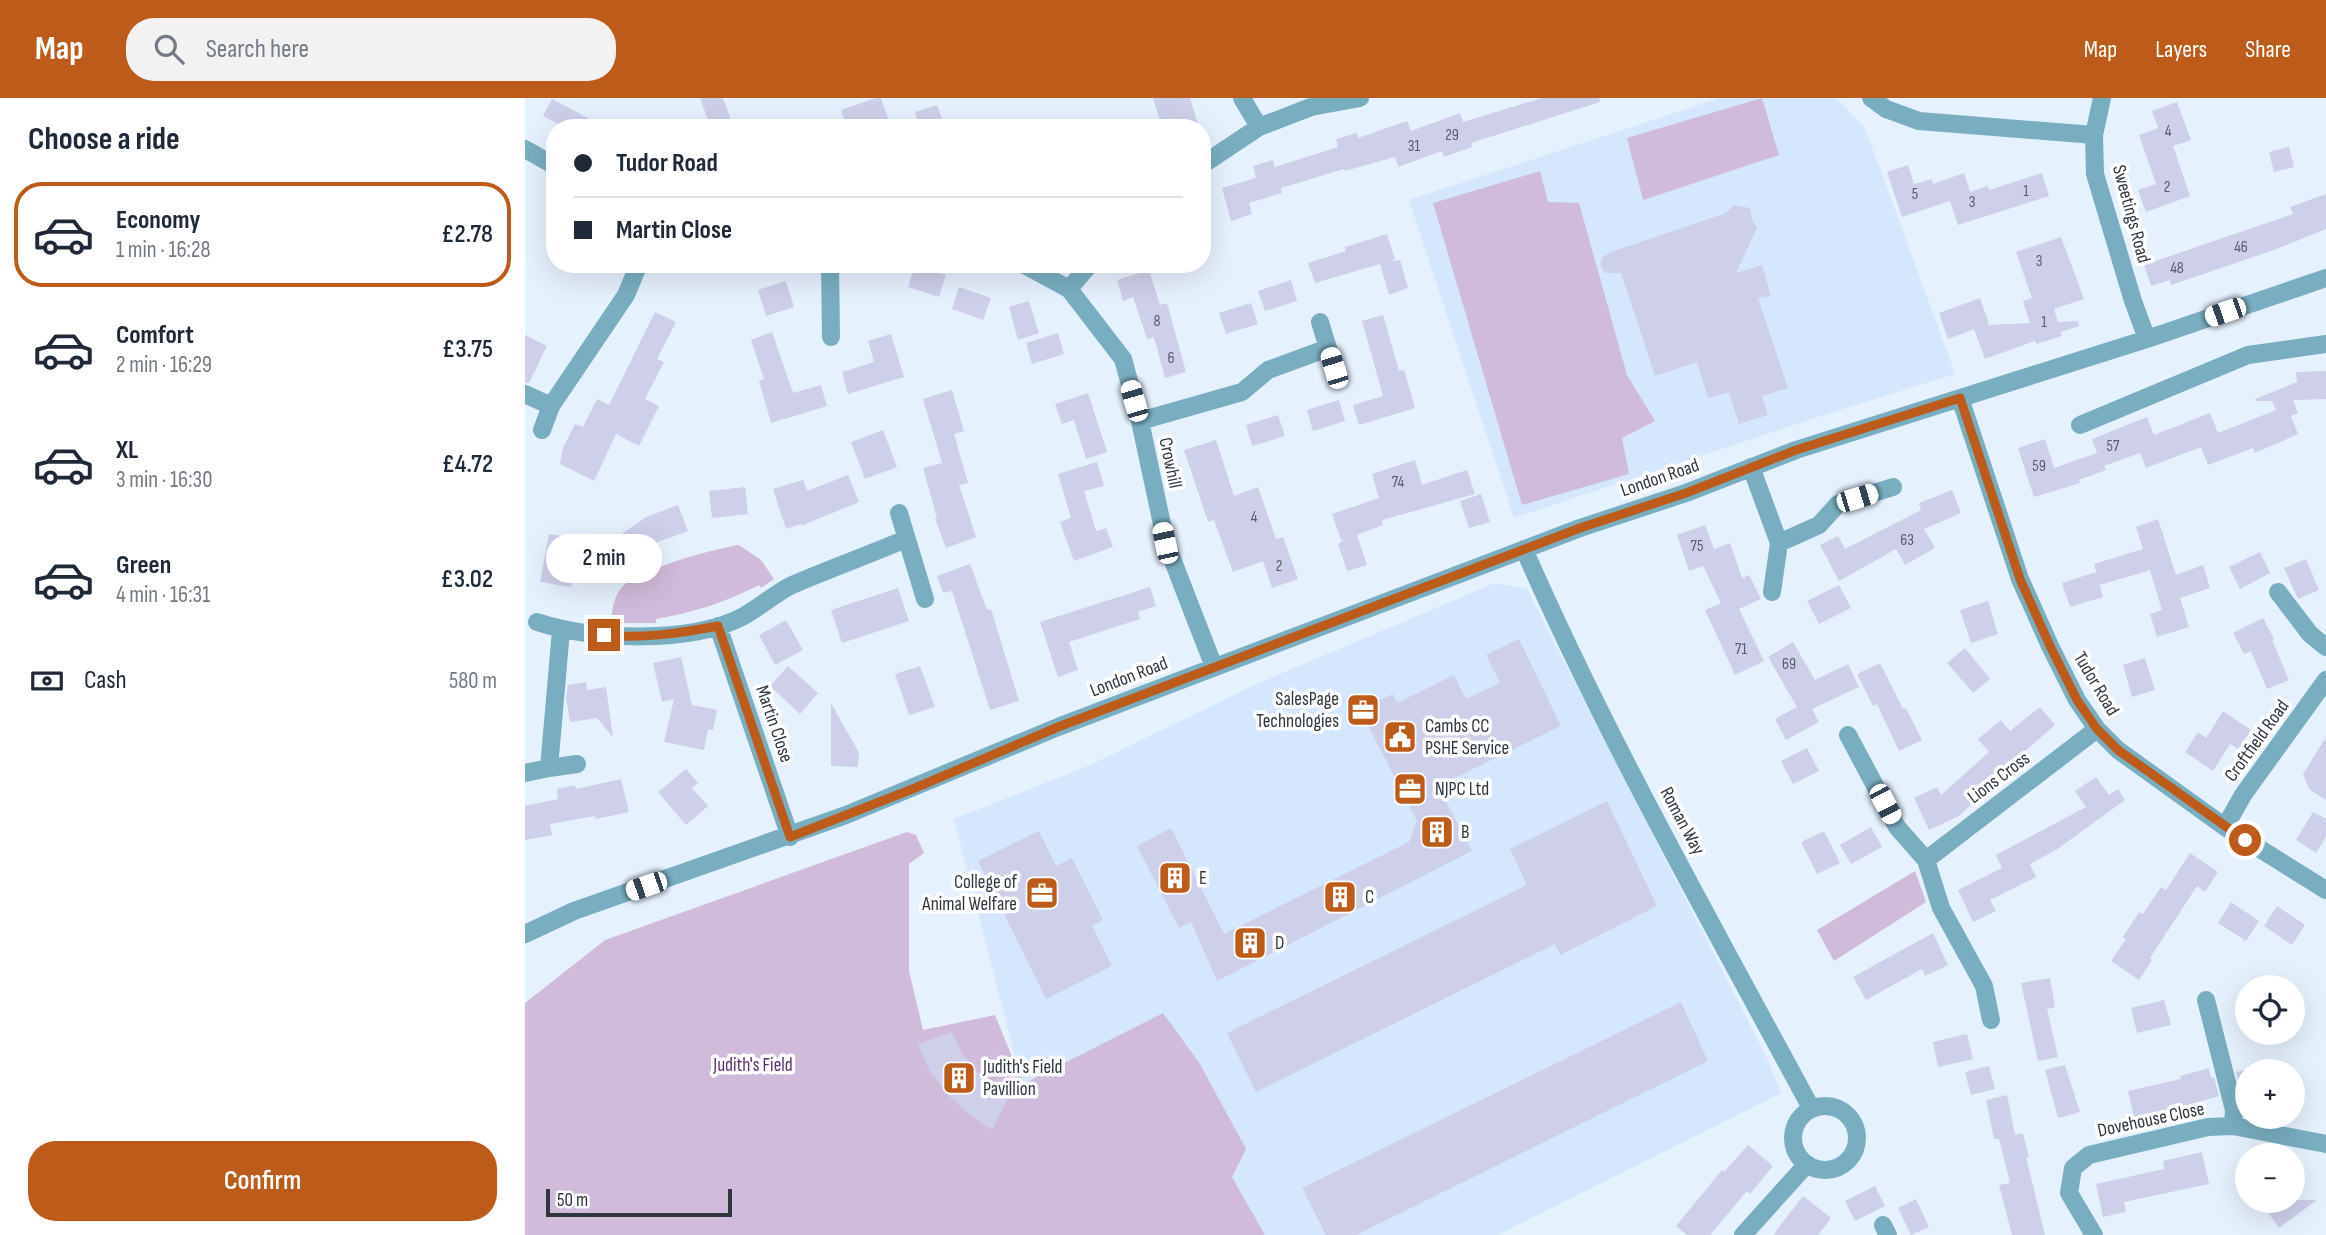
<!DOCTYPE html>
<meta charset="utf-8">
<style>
body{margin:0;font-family:"Sofia Sans Condensed",sans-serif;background:#f2f2f3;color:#1f2937;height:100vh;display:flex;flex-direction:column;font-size:26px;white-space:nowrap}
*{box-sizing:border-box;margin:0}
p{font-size:23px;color:#747a83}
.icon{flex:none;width:38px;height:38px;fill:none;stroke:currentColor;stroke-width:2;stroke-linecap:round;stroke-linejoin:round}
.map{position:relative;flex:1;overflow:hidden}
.panel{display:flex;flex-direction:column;background:#fff;width:525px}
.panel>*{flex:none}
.top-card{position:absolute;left:21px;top:21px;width:665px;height:154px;border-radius:28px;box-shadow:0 7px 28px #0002;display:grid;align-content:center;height:154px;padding:0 28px;background:#fff}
.tools{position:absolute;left:1710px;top:877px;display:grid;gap:14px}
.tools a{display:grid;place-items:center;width:70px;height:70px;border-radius:50%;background:#fff;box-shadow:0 7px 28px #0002;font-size:35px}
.scale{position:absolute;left:21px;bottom:18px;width:186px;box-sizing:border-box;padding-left:7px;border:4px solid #2f363e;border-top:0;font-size:19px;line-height:24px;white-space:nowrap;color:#2f363e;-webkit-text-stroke:5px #fff;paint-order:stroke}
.end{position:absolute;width:32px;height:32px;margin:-16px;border:9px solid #bc5b1a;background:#fff;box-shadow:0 0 0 4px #fff}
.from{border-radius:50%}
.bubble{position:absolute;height:49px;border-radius:24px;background:#fff;box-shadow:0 7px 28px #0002;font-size:23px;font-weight:600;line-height:49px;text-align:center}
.car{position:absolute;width:21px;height:42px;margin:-21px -10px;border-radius:9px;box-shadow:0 0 5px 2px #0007;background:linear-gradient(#fff 24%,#345 0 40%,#fff 0 76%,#345 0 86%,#fff 0)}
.top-card b{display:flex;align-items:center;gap:24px;height:66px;font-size:26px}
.top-card b+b{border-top:2px solid #e0e1e3}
.top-card i{width:18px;height:18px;background:#1f2937}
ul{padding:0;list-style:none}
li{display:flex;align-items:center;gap:21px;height:105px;margin:0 14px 10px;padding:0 14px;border:4px solid transparent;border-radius:28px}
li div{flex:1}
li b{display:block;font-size:26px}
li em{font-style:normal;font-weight:600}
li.active{border-color:#bc5b1a}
li>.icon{width:63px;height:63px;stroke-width:1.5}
h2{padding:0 28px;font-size:32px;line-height:84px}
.pay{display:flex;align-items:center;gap:18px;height:77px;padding:0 28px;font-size:26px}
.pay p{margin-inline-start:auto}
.primary-button{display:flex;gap:14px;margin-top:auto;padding:14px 28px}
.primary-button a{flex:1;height:80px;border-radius:28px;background:#bc5b1a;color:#fff;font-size:28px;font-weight:600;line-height:80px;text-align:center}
header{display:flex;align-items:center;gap:42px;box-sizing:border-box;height:98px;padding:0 35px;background:#bc5b1a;color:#fff}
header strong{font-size:33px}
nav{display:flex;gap:38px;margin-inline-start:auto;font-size:24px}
.search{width:490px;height:63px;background:#f2f2f3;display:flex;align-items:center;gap:18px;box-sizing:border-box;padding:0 24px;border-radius:28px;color:#747a83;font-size:26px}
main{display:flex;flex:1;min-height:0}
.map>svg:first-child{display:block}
.built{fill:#d4e7fd}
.green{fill:#d0bbda}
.building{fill:#cecfe9}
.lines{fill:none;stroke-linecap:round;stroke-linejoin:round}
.minor{stroke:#79aec0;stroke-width:18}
.route{stroke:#bc5b1a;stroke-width:9}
.labels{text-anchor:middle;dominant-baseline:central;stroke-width:7;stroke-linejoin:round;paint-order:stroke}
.number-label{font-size:16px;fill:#575c69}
.street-label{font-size:19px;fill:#2f363e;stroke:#fff}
.poi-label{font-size:19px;fill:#2f363e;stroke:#fff;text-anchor:start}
.park-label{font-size:19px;fill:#5a306b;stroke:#fff}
</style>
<header>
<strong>Map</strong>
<div class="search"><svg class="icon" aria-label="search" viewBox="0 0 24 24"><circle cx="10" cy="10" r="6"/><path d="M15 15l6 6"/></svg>Search here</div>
<nav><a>Map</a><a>Layers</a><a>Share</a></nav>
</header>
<main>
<section class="panel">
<h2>Choose a ride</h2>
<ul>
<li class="active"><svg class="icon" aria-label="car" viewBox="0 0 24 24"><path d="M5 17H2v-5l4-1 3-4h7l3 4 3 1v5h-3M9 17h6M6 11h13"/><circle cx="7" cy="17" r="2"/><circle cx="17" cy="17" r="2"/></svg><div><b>Economy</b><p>1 min · 16:28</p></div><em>£2.78</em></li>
<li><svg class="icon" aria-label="car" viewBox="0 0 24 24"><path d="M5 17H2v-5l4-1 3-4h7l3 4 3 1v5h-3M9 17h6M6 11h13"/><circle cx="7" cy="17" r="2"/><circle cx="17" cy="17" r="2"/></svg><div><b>Comfort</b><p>2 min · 16:29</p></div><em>£3.75</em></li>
<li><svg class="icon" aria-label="car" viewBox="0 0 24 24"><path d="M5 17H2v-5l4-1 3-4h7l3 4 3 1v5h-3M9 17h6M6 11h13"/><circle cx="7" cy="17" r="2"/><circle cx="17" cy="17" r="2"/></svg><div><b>XL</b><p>3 min · 16:30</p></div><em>£4.72</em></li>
<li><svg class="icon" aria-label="car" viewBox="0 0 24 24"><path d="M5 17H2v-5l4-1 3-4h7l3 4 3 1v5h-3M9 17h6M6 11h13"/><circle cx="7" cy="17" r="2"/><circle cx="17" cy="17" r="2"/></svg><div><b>Green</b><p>4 min · 16:31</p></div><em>£3.02</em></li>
</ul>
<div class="pay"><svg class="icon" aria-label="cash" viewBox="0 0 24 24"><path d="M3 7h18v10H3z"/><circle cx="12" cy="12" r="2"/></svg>Cash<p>580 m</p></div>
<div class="primary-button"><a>Confirm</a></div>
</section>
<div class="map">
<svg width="1801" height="1137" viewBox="0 0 1801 1137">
<rect width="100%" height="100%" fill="#e6f1fe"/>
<path class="built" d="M1195,0h116l29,30 91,248 -4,-1 -131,41 -307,102 -105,-318z
M970,485l32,6 240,469 14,35 -284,142h-232l-120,-212 -123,61 -68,-265 134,-53 171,-83z"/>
<path class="green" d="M1237,0l17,57 -136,45 -16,-62z
M1015,73l8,31 31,1 48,172 28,46 -33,17 7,36 -107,31 -89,-302z
M214,447l22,15 13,19 -13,9 -2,-3c-33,17 -67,28 -103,34v4h-45c1,-13 2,-25 11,-36 15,-17 94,-39 117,-42z
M382,734l9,3 8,18 -15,11v107l14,59 72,-15 28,69 140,-71 37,51 46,85 -14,28 33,58h-740v-232l80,-63z
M1390,773l11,31 -92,59 -17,-31z"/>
<path class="building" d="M175,0h23l11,30h-23z
M351,0h5l9,26 -11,4h-32l-6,-18z
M628,0h37l9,30h-37z
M1017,0h57l1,4 -129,41 1,4 -28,10 -2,-6 -44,16 -3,-10 -50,14 -1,-2 -63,19 1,5 -33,10 3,11 -21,7 -9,-33 34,-10 -3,-12 20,-6 2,7 63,-20 -2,-8 21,-6 1,5 49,-17 4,10 49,-18 3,9z
M27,1l55,29h-41l-23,-12z
M1652,4l14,38 -18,6 17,50 -44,16 -8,-22 18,-6 -17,-49 19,-7 -6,-17z
M412,7l8,23h-25l-5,-16z
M1764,49l5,20 -20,5 -5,-20z
M1383,67l6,19 18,-5 1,5 31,-11 6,19 18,-6 1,4 53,-17 7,23 -91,29 -8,-24 -48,16 -15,-45z
M1801,96v35l-52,21 -103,35 -1,-5 -19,6 -7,-21 149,-51 -3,-7z
M1209,107l16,3 3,14 4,6 -21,45 26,-8 9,31 -13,2 30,90 -26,8 6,19 -29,9 -10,-32 -21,6 -11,-36 -42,14 -34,-103h-16l-5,-9 3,-7 8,-5 115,-39z
M862,136l8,25 -5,2 10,-1 8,28 -19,7 -9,-31 -65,19 -7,-20 38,-12 -1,-4z
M1536,139l23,62 -30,10 4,13 20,-1 1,5 -18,6 1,4 -26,8 -1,-3 -50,18 -11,-30 -26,10 -9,-26 41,-15 9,26 -2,1 43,-2 -7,-22 9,-3 -16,-46z
M390,167l31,10 -7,22 -31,-10z
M624,172l11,35 7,-2 19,69 -21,6 -11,-41 -7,2 -14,-42 -10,4 -6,-21z
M766,182l6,21 -32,10 -7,-20z
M261,183l8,26 -28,9 -8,-26z
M434,189l32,11 -8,22 -31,-11z
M504,203l10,32 -21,7 -9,-33z
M726,205l7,21 -32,10 -7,-21z
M130,214l21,10 -19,37 7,3 -19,37 14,7 -20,40 -23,-12 -22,47 -34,-17 3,-16 12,-24 8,3 14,-28 12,6z
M858,217l16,56 5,-1 11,38 -56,17 -6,-20 30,-9 -21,-75z
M247,234l21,61 28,-8 6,21 -56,17 -12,-42 5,-2 -13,-39z
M533,235l6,21 -32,10 -6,-21z
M366,236l13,43 -56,17 -6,-22 32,-10 -6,-21z
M0,237l22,11 -18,37h-4z
M1801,273v28l-33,1 5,13 -7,3 7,18 -43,19 -2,-5 -45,17 -7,-18 -55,21 -6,-15 -36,13 2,4 -27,10 1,3 -46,14 -16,-49 27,-9 9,29 43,-15 -5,-14 55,-22 7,18 56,-22 8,20 58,-23 -4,-9h-17v-2l42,-17 -1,-10z
M427,292l12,41 -10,3 14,49 -9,2 17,52 -30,11 -11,-30h2l-14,-50 19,-5 -19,-64z
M563,295l19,59 -21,7 -12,-39 -12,4 -7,-20z
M814,302l6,21 -32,10 -6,-21z
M753,317l7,21 -33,10 -6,-21z
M358,332l14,37 -32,12 -14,-37z
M691,342l18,56 24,-9 18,52 7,-2 15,42 -26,9 -9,-27 -30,11 -19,-52 -6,2 -24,-72z
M890,362l7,25 45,-15 8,24 -93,26 1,5 -26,10 10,30 -20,6 -9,-27 7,-5 -4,1 -9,-26 47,-16 -7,-24z
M572,364l7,24 -20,5 12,40 10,-3 7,19 -39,14 -14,-39 11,-4 -13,-44z
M323,377l11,27 -58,24v-2l-15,5 -13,-40 30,-9 4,11z
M220,389l3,27 -36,4 -3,-27z
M1427,392l9,23 -37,16 11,19 -30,17 -9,-16 -57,32 -19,-36 18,-9 7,13 76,-39 -2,-7z
M956,396l9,28 -21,6 -9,-27z
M153,407l10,26 -41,15 -24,17 4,6 -16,10 -3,-5 -7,5 -14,-21 59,-41z
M1633,421l18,56 27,-10 7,23 -30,10 9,29 -32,10 -7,-23 12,-4 -12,-40 -50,15 -6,-21 49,-15 -7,-22z
M1180,427l9,24 16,-6 12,35 7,-3 12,24 -22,10 25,52 -29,14 -30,-65 16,-7 -18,-37 -14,5 -12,-36z
M24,436l18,3 -2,12 13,2 -7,36 -31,-5z
M1735,454l10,21 -30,16 -11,-22z
M1781,461l13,31 -21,9 -14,-31z
M445,466l17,46 4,-1 28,92 -29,9 -38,-119 -9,2 -6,-17z
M1571,474l7,25 -33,10 -8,-24z
M1314,487l12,23 -32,16 -12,-23z
M625,489l6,19 -18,6 2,7 -71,23 9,28 -20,7 -18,-55z
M373,490l11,33 -67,22 -11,-33z
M1463,503l10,33 -27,9 -11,-33z
M1738,520l11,21 -2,1 17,40 -22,9 -16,-38 -7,3 -11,-21z
M261,522l17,30 -28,15 -16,-30z
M994,541l42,87 -123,60 34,65 -255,130 -26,-59 -12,6 -42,-82 34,-18 53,106 185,-92 8,-21 -57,-111 33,-16 4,9 57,-28 12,24 34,-16 -14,-28z
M1268,544l22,38 33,-16 11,23 -47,22 7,13 -33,18 -11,-21 22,-12 -29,-50z
M1440,550l25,31 -17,14 -26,-30z
M156,559l11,48 25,5 -4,20 -5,-1 -4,21 -40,-8 10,-43 -12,3 -9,-39z
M1620,560l10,32 -23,7 -9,-32z
M1355,565l23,46 3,-1 16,32 -23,11 -22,-47 -4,2 -16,-32z
M263,568l30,27 -18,21 -30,-28z
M395,568l15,41 -26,8 -14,-41z
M61,584l1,8 19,-3 7,50 -16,-19 -27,4 -4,-24 2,-13z
M306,605l28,50 -1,14 -27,-1z
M1515,609l15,18 -60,52 2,3 -38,36 -30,14 -15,-32 23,-11 4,8 48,-43 -11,-13 23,-19 9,11z
M1698,613l28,19 -13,19 -8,-5 -17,27 -28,-19 13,-20 8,6z
M1801,639v63l-17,-11 -6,-15z
M1282,650l12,23 -26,13 -12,-23z
M161,671l12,14 -6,5 16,18 -22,19 -28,-33z
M1571,679l13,18 9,-6 7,11 -69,50 -26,14 6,13 -46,23 6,11 -23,11 -15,-32 44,-22 -6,-13 90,-48 -11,-16z
M96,681l8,33 -33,7 -1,-3 -45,8 2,11 -27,5v-34l33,-7 -1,-10 18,-4 1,4z
M1082,703l50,105 -97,49 -5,-11 -299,148 -29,-59 300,-148 -17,-36z
M1788,714l13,7v18l-10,16 -20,-13z
M1346,729l11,20 -31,17 -11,-19z
M514,733l17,35 16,-8 31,62 -11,6 20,40 -66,33 -68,-138z
M1299,733l16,32 -23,11 -16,-32z
M1665,755l28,19 -13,20 -8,-6 -47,72 2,2 -13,20 -28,-19 15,-22 -3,-2 16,-25 4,2 18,-27 5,3z
M1706,804l28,19 -13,20 -28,-18z
M1752,808l28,19 -13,20 -28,-19z
M1408,835l15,32 -23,11 -3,-7 -56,31 -13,-23z
M1525,880l5,29 -8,2 11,48 -20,4 -17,-78z
M1639,902l7,25 -34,8 -6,-25z
M1156,904l27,59 -352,174h-30l-24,-47z
M427,934l10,21 15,19 31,26 -16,32 -25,-17 -20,-19 -18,-24 -11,-26z
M1442,936l6,25 -35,8 -5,-25z
M1745,966l2,7h-25v17l-6,1 -5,-17z
M1540,967l15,47 -22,6 -13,-48z
M1464,968l6,23 -24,6 -6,-23z
M1684,970l2,10 3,-1 5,19 -45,13 1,4 -40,9 -7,-31 53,-12 -1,-3z
M1482,997l8,40 8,-2 6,24h-3l19,78h-33l-13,-50 11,-2 -11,-44h-5l-8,-39z
M1223,1047l25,21 -23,28 -3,-3 -37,44h-23l-11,-9 46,-56 2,2z
M1677,1054l7,32 -85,18 2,10 -23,5 -7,-33 68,-15 -1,-8z
M1350,1088l10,20 -30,15 -10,-20z
M1278,1098l28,22 -13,17h-45z
M1391,1101l13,28 -18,8 -13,-27z
M1734,1102h58l-38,28z"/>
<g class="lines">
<path class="minor" d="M717,0l17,29
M1346,0l15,11 33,12 175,14
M1577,0l-8,37 1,39 38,127 14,38
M0,51l30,17
M677,67l57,-38 52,-20 49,-9
M305,166l1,73
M498,166l46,25 54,70 17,62 26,122 48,124
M544,191l21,-25
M795,224l14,46
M0,296l26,12
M1435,300l60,181 30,67 27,54 20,29 21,21 107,77 101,63
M615,323l102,-29 26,-22 60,-22
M1555,327l168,-70 78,-11
M17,332l9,-24 75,-111 13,-31
M1226,369l28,76 -7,49
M374,415l26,86
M1254,445l40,-18 19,-21 55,-17
M999,451c84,192 188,375 287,559
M1753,494l32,42 16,13
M12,524c55,18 152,22 205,-5 17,-9 32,-23 50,-32 37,-16 76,-30 114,-46
M193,528l72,211
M1323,637l49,92 29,33 15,48 43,78 7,34
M24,670l28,-4
M0,675l24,-5 12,-138
M1700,729l18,-32 83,-115
M1401,762l171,-131
M0,836l49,-23 272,-96 212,-88 522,-199 106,-35 110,-43 351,-111 179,-61
M1681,902l28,110 -1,16
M1268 1040a32 32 0 1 1 64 0a32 32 0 1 1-64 0Z
M1358,1127l5,10
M1218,1137l64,-71
M1569,1137l-25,-42 4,-25 16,-13 119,-28 25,-1 93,18"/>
</g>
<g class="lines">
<path class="route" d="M79,537c38,4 77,-2 114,-9l72,211 125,-49 143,-61 522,-199 106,-35 110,-43 164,-52 60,181 30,67 27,54 20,29 21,21 127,90"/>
</g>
<defs>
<symbol id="office-square" viewBox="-11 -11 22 22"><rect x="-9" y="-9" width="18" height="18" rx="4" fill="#bc5b1a" stroke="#fff"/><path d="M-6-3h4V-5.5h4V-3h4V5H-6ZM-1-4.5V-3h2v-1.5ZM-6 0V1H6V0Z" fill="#fff"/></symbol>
<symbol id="civic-square" viewBox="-11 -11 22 22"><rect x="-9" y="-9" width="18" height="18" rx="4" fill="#bc5b1a" stroke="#fff"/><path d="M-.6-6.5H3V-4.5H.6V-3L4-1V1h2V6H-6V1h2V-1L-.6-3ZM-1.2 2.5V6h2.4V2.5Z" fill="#fff"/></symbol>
<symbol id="building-square" viewBox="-11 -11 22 22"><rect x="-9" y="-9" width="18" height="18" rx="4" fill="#bc5b1a" stroke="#fff"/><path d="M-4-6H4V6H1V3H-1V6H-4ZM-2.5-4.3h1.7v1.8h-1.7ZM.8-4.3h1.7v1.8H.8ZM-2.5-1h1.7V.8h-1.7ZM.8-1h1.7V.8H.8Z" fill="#fff"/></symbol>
</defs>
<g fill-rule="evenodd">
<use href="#office-square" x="819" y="593" width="38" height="38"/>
<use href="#civic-square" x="856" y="620" width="38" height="38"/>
<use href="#office-square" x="866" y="672" width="38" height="38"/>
<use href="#building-square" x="893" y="715" width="38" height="38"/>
<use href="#building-square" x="631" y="761" width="38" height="38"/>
<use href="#office-square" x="498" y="776" width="38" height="38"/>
<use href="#building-square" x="796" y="780" width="38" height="38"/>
<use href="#building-square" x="706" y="826" width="38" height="38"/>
<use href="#building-square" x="415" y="961" width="38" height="38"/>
</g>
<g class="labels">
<g class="number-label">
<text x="1643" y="33">4</text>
<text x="927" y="37">29</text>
<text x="889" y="48">31</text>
<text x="1642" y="89">2</text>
<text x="1501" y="93">1</text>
<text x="1390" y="96">5</text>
<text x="1447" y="104">3</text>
<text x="1716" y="149">46</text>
<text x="1514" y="163">3</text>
<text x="1652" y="170">48</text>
<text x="632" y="223">8</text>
<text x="1519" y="224">1</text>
<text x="646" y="260">6</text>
<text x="1588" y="348">57</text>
<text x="1514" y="368">59</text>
<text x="873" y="384">74</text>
<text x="729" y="419">4</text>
<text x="1382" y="442">63</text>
<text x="1172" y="448">75</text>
<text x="754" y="468">2</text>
<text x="1216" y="551">71</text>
<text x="1264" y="566">69</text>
</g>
<g class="street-label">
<text transform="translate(1606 116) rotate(75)">Sweetings Road</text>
<text transform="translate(645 365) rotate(78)">Crowhill</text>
<text transform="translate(1135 380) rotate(-19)">London Road</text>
<text transform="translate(604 579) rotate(-21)">London Road</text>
<text transform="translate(1571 586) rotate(59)">Tudor Road</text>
<text transform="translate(249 626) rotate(71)">Martin Close</text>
<text transform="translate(1732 643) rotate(-54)">Croftfield Road</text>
<text transform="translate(1474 680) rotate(-37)">Lions Cross</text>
<text transform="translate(1157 723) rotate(62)">Roman Way</text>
<text transform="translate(1626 1022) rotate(-12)">Dovehouse Close</text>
</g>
<g class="poi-label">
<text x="814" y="601" text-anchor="end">SalesPage<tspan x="814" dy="22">Technologies</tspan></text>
<text x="900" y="628">Cambs CC<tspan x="900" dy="22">PSHE Service</tspan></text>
<text x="910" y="691">NJPC Ltd</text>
<text x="936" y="734">B</text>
<text x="674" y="780">E</text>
<text x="492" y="784" text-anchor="end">College of<tspan x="492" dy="22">Animal Welfare</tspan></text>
<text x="840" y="799">C</text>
<text x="750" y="845">D</text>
<text x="458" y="969">Judith's Field<tspan x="458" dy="22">Pavillion</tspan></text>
</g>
<g class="park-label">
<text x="228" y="967">Judith's Field</text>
</g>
</g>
</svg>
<div class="tools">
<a><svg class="icon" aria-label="locate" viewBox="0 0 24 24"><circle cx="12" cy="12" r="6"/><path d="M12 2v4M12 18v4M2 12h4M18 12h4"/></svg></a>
<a>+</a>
<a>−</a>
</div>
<div class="scale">50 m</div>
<i class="end from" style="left:1720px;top:742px"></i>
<i class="end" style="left:79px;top:537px"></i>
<div class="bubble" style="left:21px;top:436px;width:116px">2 min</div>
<i class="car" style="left:1700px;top:214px;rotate:251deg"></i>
<i class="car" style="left:809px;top:270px;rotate:343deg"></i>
<i class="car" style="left:609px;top:303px;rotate:344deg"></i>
<i class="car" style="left:1332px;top:400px;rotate:73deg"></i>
<i class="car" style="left:640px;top:445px;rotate:348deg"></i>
<i class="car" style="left:1360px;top:706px;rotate:152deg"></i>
<i class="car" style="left:121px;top:788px;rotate:251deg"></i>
<div class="top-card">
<b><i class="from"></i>Tudor Road</b>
<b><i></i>Martin Close</b>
</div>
</div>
</main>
